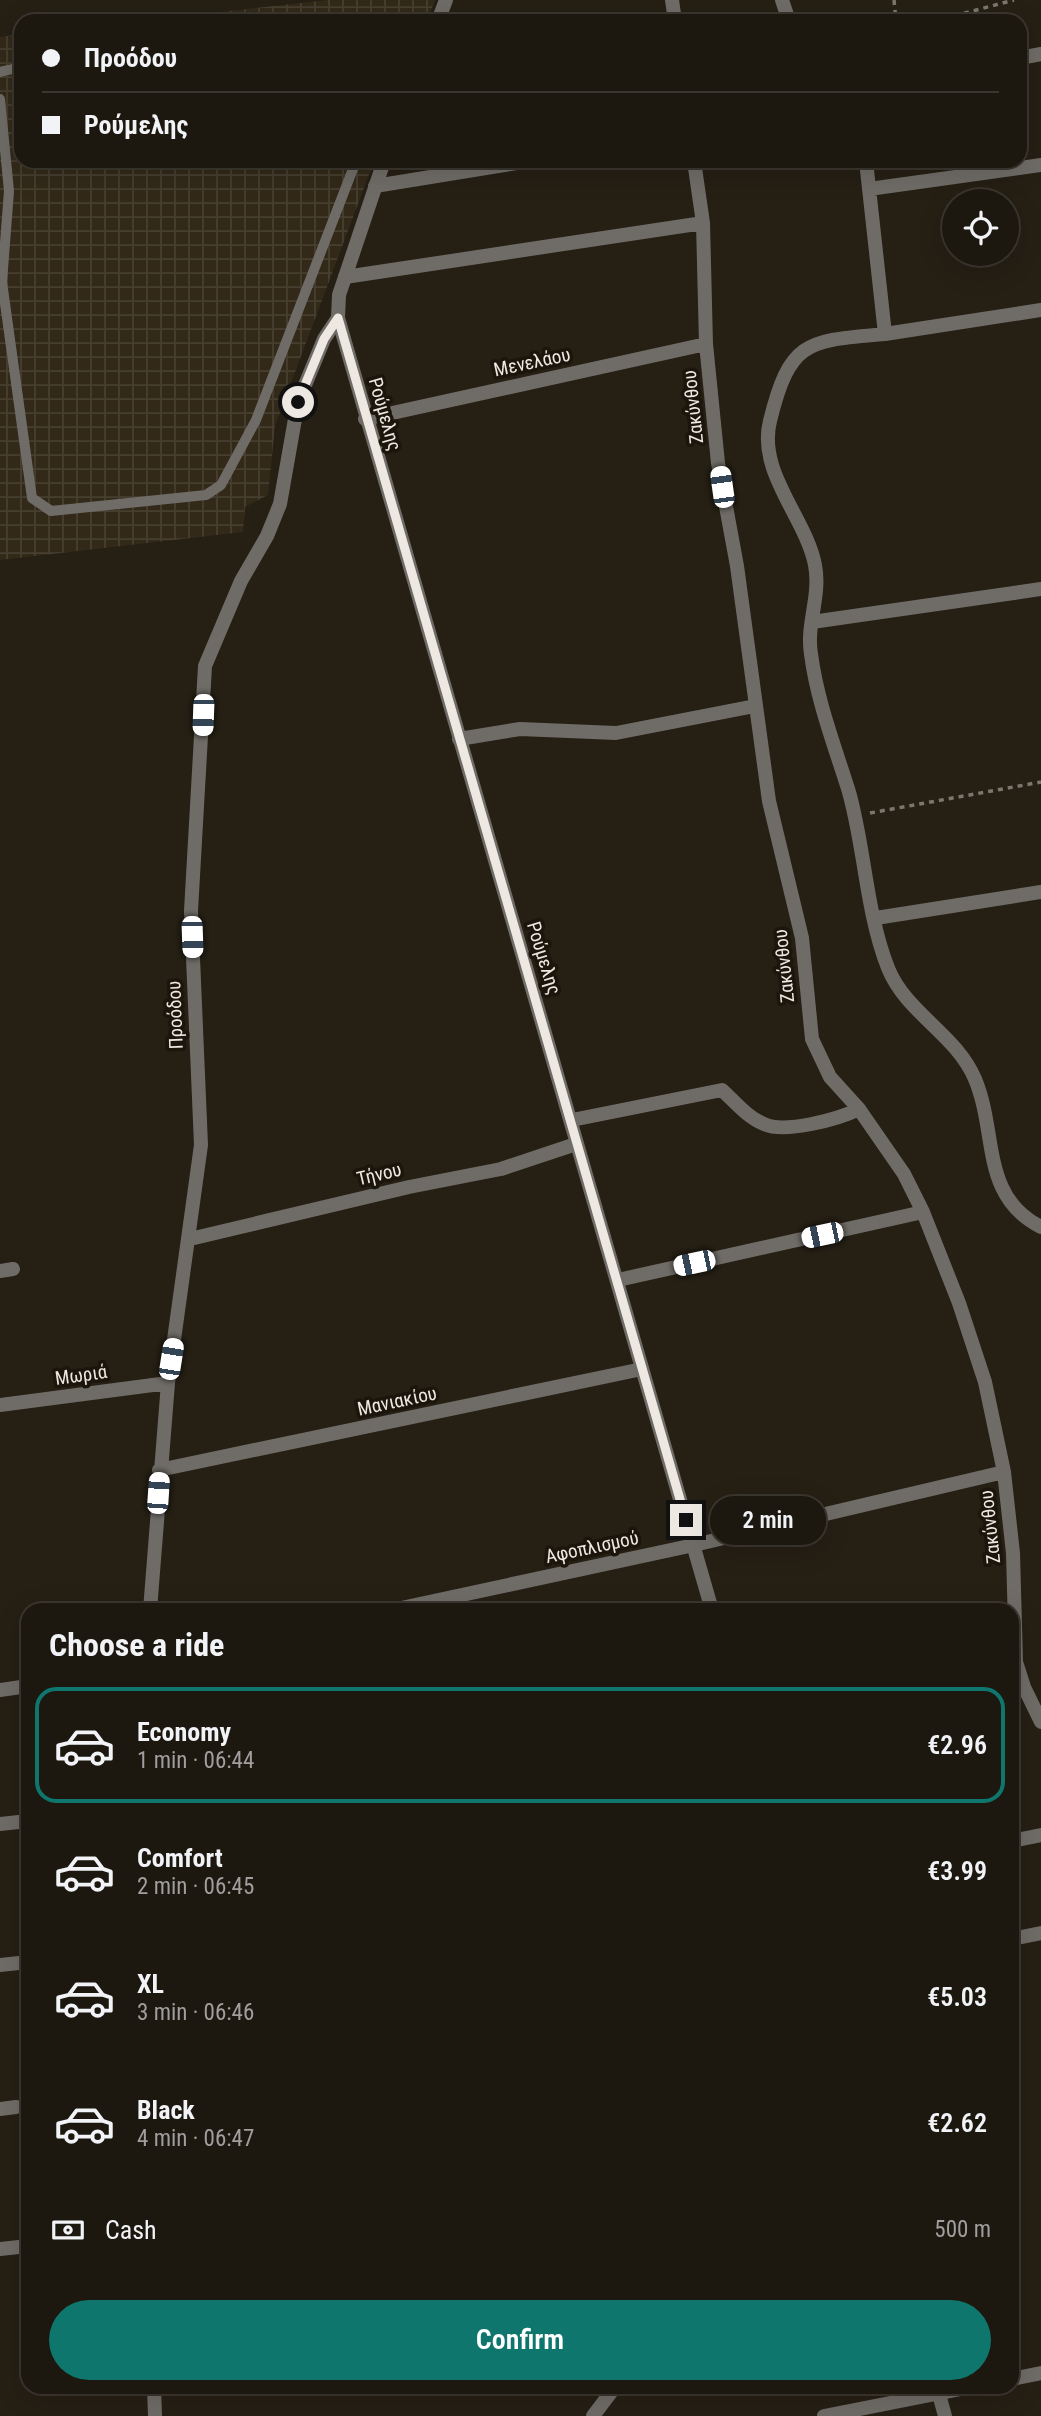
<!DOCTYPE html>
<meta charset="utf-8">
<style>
body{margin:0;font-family:"Roboto Condensed",sans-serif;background:#29241d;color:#f1f3f6;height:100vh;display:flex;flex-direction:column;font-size:26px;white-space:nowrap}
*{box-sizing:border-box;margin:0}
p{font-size:23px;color:#a09f9e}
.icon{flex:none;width:38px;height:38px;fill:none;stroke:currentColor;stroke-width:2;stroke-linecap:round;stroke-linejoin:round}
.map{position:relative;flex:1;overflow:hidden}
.drawer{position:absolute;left:21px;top:1603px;width:998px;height:791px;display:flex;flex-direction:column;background:#1c170f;border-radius:21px;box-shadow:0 7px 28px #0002,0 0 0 2px #3a362f}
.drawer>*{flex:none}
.banner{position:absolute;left:14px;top:14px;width:1013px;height:154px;border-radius:21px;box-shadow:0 7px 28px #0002,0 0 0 2px #3a362f;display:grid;align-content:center;height:154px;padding:0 28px;background:#1c170f}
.tools{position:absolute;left:942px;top:189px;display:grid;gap:14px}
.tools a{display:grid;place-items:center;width:77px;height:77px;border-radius:50%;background:#1c170f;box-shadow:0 7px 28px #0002,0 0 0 2px #3a362f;font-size:35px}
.end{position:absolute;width:32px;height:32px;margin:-16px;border:9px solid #ede9e2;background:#111;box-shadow:0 0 0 4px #111}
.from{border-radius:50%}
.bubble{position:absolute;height:49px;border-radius:24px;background:#1c170f;box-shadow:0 7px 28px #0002,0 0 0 2px #3a362f;font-size:23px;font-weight:600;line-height:49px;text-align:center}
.car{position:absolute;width:21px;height:42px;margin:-21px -10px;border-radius:9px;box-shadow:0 0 5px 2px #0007;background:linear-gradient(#fff 24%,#345 0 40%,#fff 0 76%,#345 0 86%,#fff 0)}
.banner b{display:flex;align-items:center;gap:24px;height:66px;font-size:26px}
.banner b+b{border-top:2px solid #3a362f}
.banner i{width:18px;height:18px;background:#f1f3f6}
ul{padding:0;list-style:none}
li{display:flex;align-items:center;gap:21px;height:116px;margin:0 14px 10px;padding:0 14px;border:4px solid transparent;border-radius:21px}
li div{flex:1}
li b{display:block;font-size:26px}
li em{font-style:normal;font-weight:600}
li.current{border-color:#0f766e}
li>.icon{width:63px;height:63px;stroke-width:1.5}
h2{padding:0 28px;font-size:32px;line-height:84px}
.pay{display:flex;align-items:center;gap:18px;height:77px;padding:0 28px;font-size:26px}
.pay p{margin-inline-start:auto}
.primary-button{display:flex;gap:14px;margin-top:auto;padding:14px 28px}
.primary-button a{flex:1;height:80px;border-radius:42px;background:#0f766e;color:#fff;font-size:28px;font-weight:600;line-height:80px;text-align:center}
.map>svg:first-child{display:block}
.industrial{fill:url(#industrial-grid)}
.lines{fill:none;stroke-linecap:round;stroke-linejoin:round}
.path{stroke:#7c776e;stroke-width:3.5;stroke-dasharray:5 5;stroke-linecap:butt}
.service{stroke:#6f6c67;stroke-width:10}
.minor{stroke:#6f6c67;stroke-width:14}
.tertiary{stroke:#6f6c67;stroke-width:14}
.route{stroke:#ede9e2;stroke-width:9}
.labels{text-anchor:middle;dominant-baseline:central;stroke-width:7;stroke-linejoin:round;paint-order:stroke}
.street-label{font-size:19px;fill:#ede9e2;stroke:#1b150b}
</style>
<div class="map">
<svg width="1041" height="2416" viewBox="0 0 1041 2416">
<defs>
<pattern id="industrial-grid" width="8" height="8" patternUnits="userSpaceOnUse" patternTransform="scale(1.75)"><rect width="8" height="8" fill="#322919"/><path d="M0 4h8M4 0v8" fill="none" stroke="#463e2f"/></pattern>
</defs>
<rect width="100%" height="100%" fill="#251f14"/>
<path class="industrial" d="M327,0h108l-8,21h-287z
M21,34v127h353l-99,265 -7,69 -23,12 -2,25 -243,28v-523z"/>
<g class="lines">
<path class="path" d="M894,0l2,21
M935,21l79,-21
M870,813l171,-31"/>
<path class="service" d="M0,72l21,-5
M0,99l9,92 -7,91 30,216 19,13 155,-16 15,-10 35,-65 100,-259"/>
<path class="minor" d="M672,0l3,21
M782,0l7,21
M1020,58l21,-4
M694,161l9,62 3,121 12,119 19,103 32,235 33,137 10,101 18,38 29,32 45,65 19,38 36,91 26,79 19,90 9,81 3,109 8,25 17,35
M866,161l19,173c-77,7 -95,5 -115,87 -13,51 36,97 45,144 6,31 -9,59 -4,89 6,47 24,93 38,138 16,57 17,120 39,176 18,45 68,66 87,111 23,55 5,117 66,148
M375,186l154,-25
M869,189l172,-24
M345,277l358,-54
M885,334l156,-24
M365,419l341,-75
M812,622l229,-33
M459,739l61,-10 96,4 139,-27
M876,918l165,-26
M572,1120l150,-30c13,12 25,27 42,34 20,10 75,-5 95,-15
M190,1239l219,-52 92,-18 75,-25
M0,1271l13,-2
M618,1280l305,-68
M0,1405l168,-22
M159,1470l483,-101
M150,1610l18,-227 33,-238 -10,-234 14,-245 36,-85 26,-45 13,-32 18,-102 26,-63 14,-21
M392,1610l302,-65 310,-73
M0,1690l28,-4
M0,1824l28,-3
M1012,1841l29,-6
M1012,1939l29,-6
M0,1965l28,-3
M0,2109l16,-2
M0,2249l28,-3
M1012,2379l29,-6
M154,2387l1,29
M593,2416l22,-29
M824,2416l147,-29"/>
<path class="tertiary" d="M438,21l8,-21
M384,161l-45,134 -1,23 374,1292
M937,2387l8,29"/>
</g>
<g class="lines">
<path class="route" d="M298,402l26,-63 14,-21 348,1202"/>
</g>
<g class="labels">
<g class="street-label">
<text transform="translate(532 362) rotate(-12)">Μενελάου</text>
<text transform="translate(693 407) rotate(-96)">Ζακύνθου</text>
<text transform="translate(385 414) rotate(74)">Ρούμελης</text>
<text transform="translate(544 958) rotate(73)">Ρούμελης</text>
<text transform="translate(784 966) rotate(-96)">Ζακύνθου</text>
<text transform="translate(175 1015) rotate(-92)">Προόδου</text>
<text transform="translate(379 1174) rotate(-13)">Τήνου</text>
<text transform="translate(81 1375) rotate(-8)">Μωριά</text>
<text transform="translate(397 1401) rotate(-12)">Μανιακίου</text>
<text transform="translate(990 1527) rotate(-96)">Ζακύνθου</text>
<text transform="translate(592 1547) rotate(-12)">Αφοπλισμού</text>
</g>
</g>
</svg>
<div class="tools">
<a><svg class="icon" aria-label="locate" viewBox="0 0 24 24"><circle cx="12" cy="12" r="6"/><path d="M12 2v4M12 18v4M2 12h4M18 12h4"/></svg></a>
</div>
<i class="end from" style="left:298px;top:402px"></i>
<i class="end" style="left:686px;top:1520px"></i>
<div class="bubble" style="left:710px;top:1496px;width:116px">2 min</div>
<i class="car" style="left:722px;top:487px;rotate:352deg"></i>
<i class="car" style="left:203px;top:715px;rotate:182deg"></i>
<i class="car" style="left:192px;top:937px;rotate:178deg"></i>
<i class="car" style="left:822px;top:1235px;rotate:258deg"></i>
<i class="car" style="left:694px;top:1263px;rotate:258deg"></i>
<i class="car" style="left:171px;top:1359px;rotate:9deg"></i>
<i class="car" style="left:158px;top:1493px;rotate:4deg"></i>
<div class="banner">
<b><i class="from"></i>Προόδου</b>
<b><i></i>Ρούμελης</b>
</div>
<section class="drawer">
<h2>Choose a ride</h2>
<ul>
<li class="current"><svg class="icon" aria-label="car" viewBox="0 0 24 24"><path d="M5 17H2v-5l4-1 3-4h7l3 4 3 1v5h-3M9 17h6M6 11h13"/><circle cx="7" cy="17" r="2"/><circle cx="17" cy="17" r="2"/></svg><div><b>Economy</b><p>1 min · 06:44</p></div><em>€2.96</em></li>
<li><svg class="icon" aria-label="car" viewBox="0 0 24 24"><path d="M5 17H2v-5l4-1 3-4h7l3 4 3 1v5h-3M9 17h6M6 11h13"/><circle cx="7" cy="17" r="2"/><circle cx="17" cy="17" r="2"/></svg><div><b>Comfort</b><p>2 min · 06:45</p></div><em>€3.99</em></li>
<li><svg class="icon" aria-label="car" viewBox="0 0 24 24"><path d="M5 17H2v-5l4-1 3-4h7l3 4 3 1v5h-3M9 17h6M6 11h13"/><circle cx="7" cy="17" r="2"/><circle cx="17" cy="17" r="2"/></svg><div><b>XL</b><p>3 min · 06:46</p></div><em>€5.03</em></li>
<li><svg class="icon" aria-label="car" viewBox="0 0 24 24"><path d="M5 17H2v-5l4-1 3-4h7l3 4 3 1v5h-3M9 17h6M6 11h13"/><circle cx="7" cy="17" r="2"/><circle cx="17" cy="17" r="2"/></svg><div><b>Black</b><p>4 min · 06:47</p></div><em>€2.62</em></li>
</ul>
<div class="pay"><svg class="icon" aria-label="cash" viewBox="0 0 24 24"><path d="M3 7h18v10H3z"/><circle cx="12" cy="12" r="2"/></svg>Cash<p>500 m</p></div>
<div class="primary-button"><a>Confirm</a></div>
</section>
</div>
